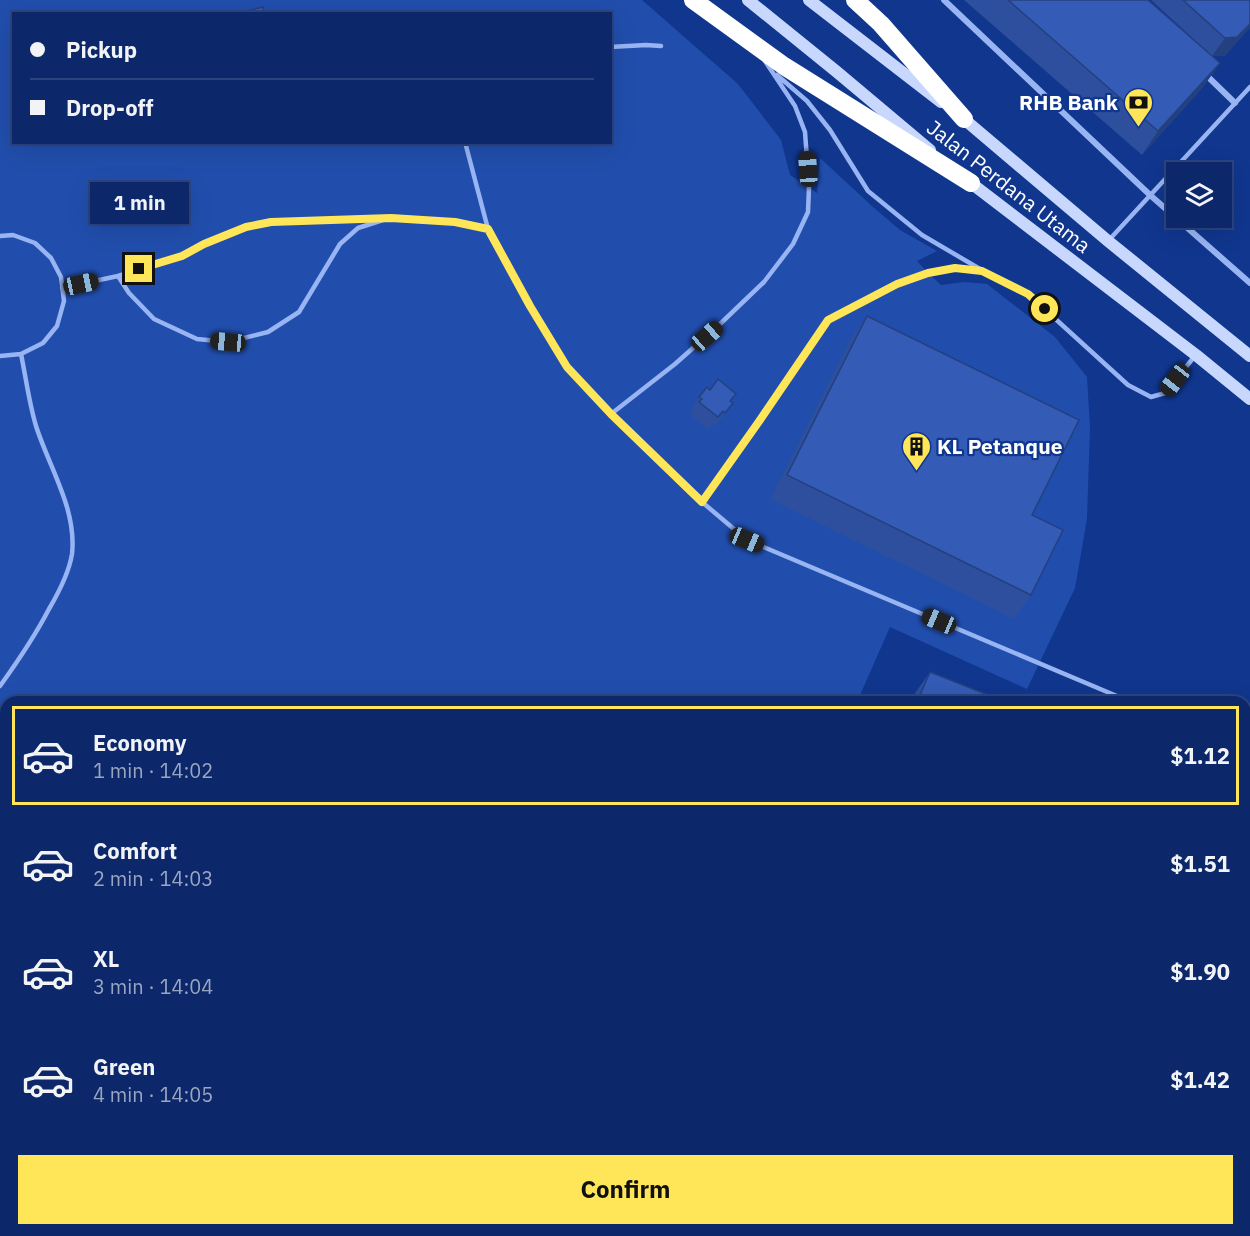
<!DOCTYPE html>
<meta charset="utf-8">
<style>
body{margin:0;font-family:"IBM Plex Sans",sans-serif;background:#1a3472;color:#f1f3f6;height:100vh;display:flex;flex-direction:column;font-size:22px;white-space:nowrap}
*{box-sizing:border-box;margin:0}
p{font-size:20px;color:#9aa6c1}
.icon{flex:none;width:33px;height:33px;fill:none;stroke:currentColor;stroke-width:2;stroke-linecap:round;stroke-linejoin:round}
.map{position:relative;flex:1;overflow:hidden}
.drawer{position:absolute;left:0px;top:696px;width:1251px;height:540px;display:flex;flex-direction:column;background:#0c286a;border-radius:18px 18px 0 0;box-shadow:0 6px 24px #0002,0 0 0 2px #2c447e}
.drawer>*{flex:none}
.hud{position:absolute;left:12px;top:12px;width:600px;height:132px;border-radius:0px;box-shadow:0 6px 24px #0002,0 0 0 2px #2c447e;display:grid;align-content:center;height:132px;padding:0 18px;background:#0c286a}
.tools{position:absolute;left:1166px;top:162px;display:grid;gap:12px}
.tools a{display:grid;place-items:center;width:66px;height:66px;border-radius:0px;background:#0c286a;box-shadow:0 6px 24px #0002,0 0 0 2px #2c447e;font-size:30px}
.end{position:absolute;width:27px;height:27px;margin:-14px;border:8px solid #ffe659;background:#111;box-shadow:0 0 0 3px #111}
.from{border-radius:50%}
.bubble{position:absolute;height:42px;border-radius:0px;background:#0c286a;box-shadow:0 6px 24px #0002,0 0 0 2px #2c447e;font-size:20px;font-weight:700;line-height:42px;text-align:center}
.car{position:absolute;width:18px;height:36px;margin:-18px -9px;border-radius:8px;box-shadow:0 0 4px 2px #0007;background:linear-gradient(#222 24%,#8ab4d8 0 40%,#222 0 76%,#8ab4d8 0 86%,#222 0)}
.hud b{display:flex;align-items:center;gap:21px;height:57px;font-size:22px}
.hud b+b{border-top:2px solid #2c447e}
.hud i{width:15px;height:15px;background:#f1f3f6}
ul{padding:10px 0 0;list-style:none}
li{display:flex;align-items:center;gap:18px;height:99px;margin:0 12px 9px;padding:0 6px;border:3px solid transparent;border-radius:0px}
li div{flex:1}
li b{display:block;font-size:22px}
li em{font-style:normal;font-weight:700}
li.selected{border-color:#ffe659}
li>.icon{width:54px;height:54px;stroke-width:1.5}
.cta{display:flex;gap:12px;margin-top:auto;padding:12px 18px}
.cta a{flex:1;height:69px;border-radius:0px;background:#ffe659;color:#111;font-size:24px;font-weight:700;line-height:69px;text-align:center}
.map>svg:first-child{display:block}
.green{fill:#214ead;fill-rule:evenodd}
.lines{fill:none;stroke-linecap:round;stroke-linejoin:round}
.lane{stroke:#98b4f3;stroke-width:4.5}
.street{stroke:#98b4f3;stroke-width:6}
.secondary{stroke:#c7d7fd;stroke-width:12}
.highway{stroke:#fff;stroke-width:18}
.wall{fill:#2d4f9d}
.shaded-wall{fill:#24407f}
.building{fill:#345cb6;stroke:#24407f;stroke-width:1.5}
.route{stroke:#ffe659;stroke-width:8}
.labels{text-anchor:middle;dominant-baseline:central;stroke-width:4.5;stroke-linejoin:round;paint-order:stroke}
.poi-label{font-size:21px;font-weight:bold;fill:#fff;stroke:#10368e;text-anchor:end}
.street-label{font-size:21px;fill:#fff;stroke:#10368e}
</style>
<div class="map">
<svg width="1250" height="1236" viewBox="0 0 1250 1236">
<rect width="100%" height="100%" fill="#10368e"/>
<path class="green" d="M0,0h642l96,84 43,56 9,35 27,18 3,-35 53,49 27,23 37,21 -20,10 11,12 13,12 23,-3 23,2 68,53 32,40 3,51 -3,91 -12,69 -48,101 -137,-62 -33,75h-851v528h407l-3,6h-410zM14,14h596v128h-596z"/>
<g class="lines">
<path class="lane" d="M610,47l36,-2 15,1
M777,75l30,26 23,29 38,61 54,44 58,34
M465,142l23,87
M0,236l13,-1 22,8 16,15 10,19 3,24 -7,25 -14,17 -22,11 -21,2
M1109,240l141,-153
M118,276l11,17 25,26 43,20 31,3 40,-10 31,-20 41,-68 18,-16 25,-8
M62,288l56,-12 64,-20 22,-12 42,-17 25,-5 120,-4 64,4 33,7 42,77 37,61 44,47 91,88 45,38 384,162
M611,414l64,-50 44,-39 45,-43 29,-38 15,-32 1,-25 -4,-55 -10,-26 -30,-45
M702,502l58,-82 68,-101 69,-35 31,-11 27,-5 27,3 46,23 100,91 23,12 14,-4 29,-36
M0,686c18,-25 35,-50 49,-77 10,-17 20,-36 23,-55 5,-45 -23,-87 -36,-128 -7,-23 -10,-48 -15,-72
M1245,997l5,2
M1050,1230l15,6
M618,1236l3,-6"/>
<path class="street" d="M944,0l206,195 100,88
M1203,72l32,31
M1245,1157l5,2
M1245,1182l5,2
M437,1236l3,-6
M473,1236l3,-6"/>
<path class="secondary" d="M748,0l89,72 93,78
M809,0l132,102
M958,114l150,127 142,115
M967,180l229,175 54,44"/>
<path class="highway" d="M693,0l91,66 187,117
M855,0l26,24 83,95"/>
</g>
<path class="wall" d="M964,0h184l51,44 -48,-44h99l-25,56h-12l7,7 -17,24 -61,68z
M867,316l165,199 -1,80 -17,24 -244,-120 80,-159z
M699,397l32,4 -7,14 -8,10 -2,-1 -5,5 -19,-14 3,-4 -2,-1z
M930,672l76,30h-96l3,-6z
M1250,770v193l-5,-2v-184z
M0,1013l6,1v102l-6,-3z"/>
<path class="shaded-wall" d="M1250,24v4l-25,28h-13l13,-18z
M1220,63l-17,24 -61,68 16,-24z
M1245,930l5,2v31l-5,-2z
M6,1088v11l-6,9v-18z"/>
<path class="building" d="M1008,0h140l72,63 -62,68z
M1183,0h67v24l-13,13 -12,1z
M263,7l1,7h-21v-2z
M867,316l212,104 -47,95 31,15 -32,65 -244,-120z
M718,379l18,15 -6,7 3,2 -8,10 -2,-2 -5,6 -19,-15 3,-3 -3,-2 8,-10 3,3z
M930,672l76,30h-89z
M1250,783v149l-5,-2v-134z
M0,1013l6,1v74l-6,2z
M851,1230h36l4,6h-48z"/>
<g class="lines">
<path class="route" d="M139,269l43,-13 22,-12 42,-17 25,-5 120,-4 64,4 33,7 42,77 37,61 44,47 91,88 58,-82 68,-100 69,-36 31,-11 27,-5 27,3 46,23 17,15"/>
</g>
<defs>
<symbol id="bank-pin" viewBox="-11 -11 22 30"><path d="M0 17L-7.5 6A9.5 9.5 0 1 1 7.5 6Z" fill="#ffe659" stroke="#10368e"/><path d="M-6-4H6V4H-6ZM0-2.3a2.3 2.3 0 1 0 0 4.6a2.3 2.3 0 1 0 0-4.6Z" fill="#111"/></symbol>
<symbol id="building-pin" viewBox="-11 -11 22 30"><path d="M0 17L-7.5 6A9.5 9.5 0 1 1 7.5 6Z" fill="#ffe659" stroke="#10368e"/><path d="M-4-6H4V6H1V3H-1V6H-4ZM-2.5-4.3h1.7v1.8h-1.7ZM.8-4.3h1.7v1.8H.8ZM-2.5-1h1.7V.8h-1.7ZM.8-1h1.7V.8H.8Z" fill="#111"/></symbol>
</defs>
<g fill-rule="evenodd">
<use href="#bank-pin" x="1122" y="86" width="33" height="45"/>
<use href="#building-pin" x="900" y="430" width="33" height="45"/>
</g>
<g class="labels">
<g class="poi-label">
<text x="1118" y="102">RHB Bank</text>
<text x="937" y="446" text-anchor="start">KL Petanque</text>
</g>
<g class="street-label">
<text transform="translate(1009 186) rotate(38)">Jalan Perdana Utama</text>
</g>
</g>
</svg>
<div class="tools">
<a><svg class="icon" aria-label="layers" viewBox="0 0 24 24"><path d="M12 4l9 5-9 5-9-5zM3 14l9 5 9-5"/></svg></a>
</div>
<i class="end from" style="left:1045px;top:309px"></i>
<i class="end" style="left:139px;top:269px"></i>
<div class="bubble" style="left:90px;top:182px;width:99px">1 min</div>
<i class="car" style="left:808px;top:169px;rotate:356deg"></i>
<i class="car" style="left:81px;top:284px;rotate:78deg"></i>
<i class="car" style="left:707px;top:336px;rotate:49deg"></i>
<i class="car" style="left:228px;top:342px;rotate:275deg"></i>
<i class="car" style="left:1175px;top:380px;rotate:218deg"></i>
<i class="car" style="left:747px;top:540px;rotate:113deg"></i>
<i class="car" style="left:939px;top:621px;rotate:293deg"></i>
<div class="hud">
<b><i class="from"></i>Pickup</b>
<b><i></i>Drop-off</b>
</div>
<section class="drawer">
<ul>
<li class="selected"><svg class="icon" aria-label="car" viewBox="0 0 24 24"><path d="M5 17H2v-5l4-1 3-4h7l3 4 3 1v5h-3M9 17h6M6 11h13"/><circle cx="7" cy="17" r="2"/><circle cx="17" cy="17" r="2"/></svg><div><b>Economy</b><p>1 min · 14:02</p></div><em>$1.12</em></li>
<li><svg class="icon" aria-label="car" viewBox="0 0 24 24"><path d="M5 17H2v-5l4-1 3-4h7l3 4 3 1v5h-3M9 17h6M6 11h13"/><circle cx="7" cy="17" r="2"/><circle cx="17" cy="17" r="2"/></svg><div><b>Comfort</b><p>2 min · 14:03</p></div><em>$1.51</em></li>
<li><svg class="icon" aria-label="car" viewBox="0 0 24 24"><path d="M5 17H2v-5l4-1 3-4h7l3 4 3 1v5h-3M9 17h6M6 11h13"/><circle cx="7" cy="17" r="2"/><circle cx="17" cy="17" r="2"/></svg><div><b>XL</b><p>3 min · 14:04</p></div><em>$1.90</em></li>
<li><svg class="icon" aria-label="car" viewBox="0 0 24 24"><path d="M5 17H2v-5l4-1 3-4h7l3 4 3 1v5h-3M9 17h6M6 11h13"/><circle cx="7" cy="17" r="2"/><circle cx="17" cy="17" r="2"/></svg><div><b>Green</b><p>4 min · 14:05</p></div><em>$1.42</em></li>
</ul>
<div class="cta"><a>Confirm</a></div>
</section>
</div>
